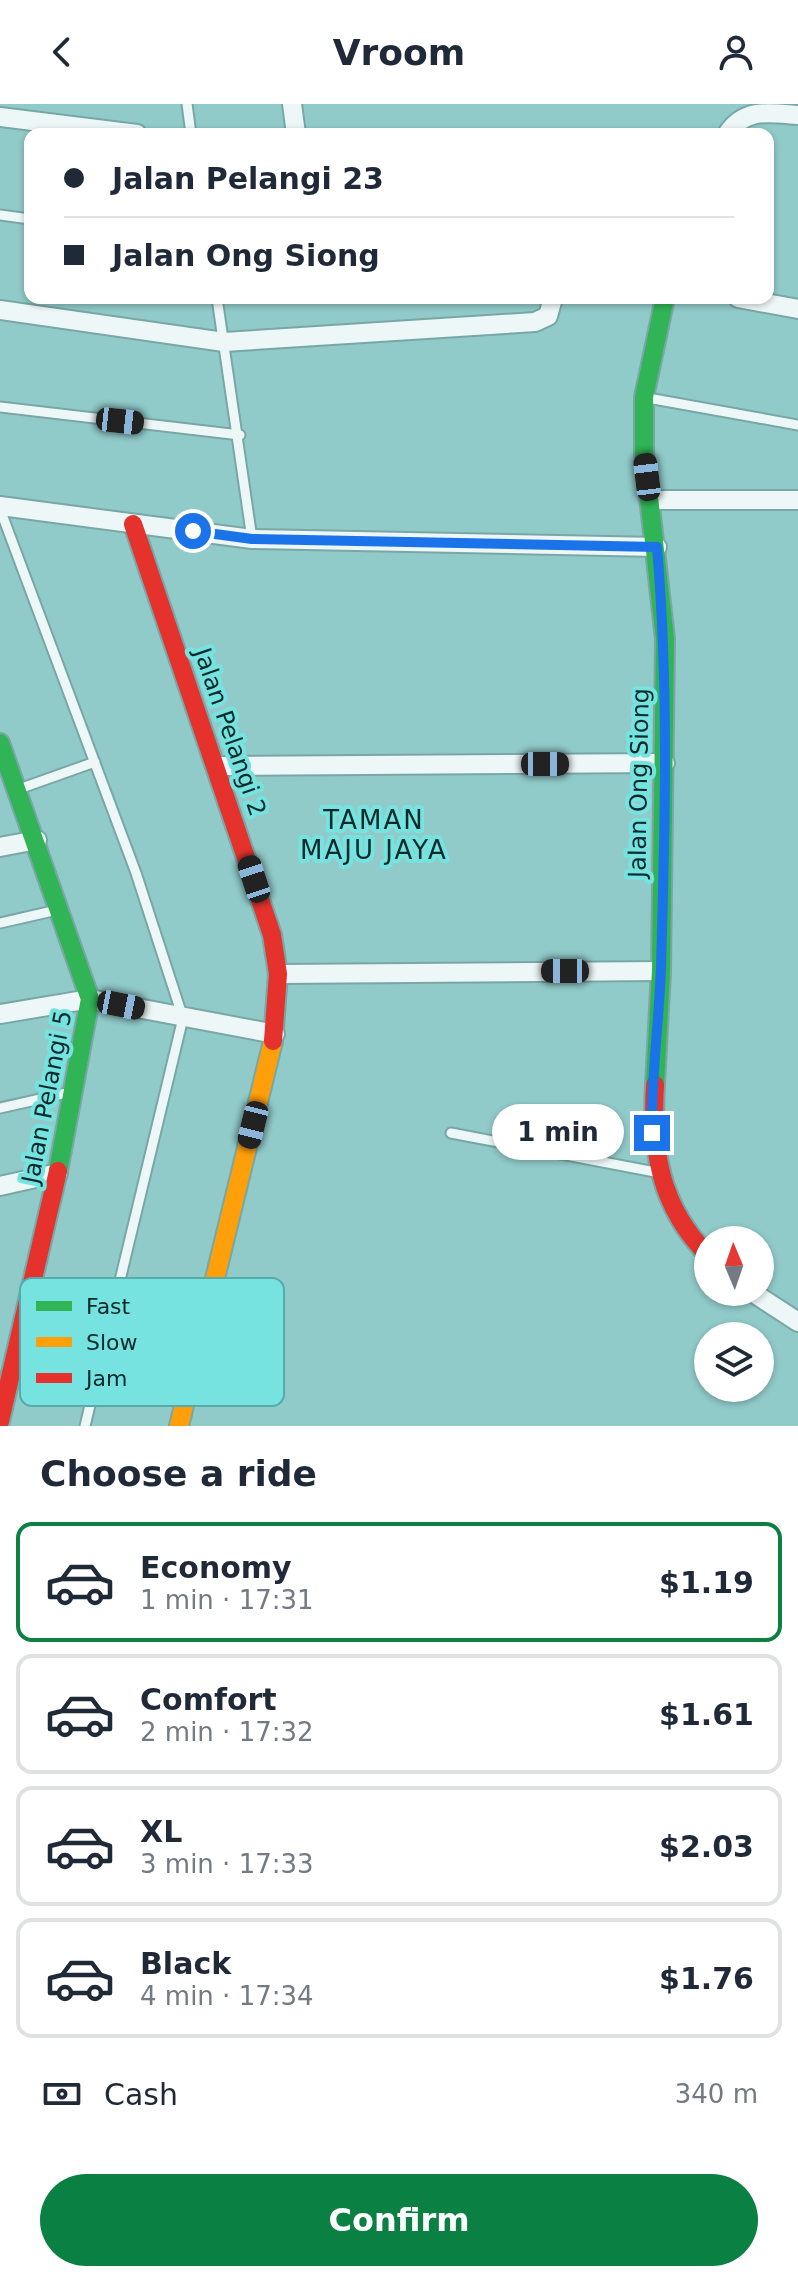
<!DOCTYPE html>
<meta charset="utf-8">
<style>
body{margin:0;font-family:"DejaVu Sans",sans-serif;background:#f6f6f7;color:#1f2937;height:100vh;display:flex;flex-direction:column;font-size:30px;white-space:nowrap}
*{box-sizing:border-box;margin:0}
p{font-size:26px;color:#747a83}
.icon{flex:none;width:44px;height:44px;fill:none;stroke:currentColor;stroke-width:2;stroke-linecap:round;stroke-linejoin:round}
.map{position:relative;height:1322px;overflow:hidden}
.panel{display:flex;flex-direction:column;background:#fff;flex:1}
.panel>*{flex:none}
.banner{position:absolute;left:24px;top:24px;width:750px;height:176px;border-radius:16px;box-shadow:0 2px 6px #0004;display:grid;align-content:center;height:176px;padding:0 40px;background:#fff}
.needle{width:52px;rotate:358deg}
.buttons{position:absolute;left:694px;top:1122px;display:grid;gap:16px}
.buttons a{display:grid;place-items:center;width:80px;height:80px;border-radius:50%;background:#fff;box-shadow:0 2px 6px #0004;font-size:40px}
.end{position:absolute;width:36px;height:36px;margin:-18px;border:10px solid #1a73e8;background:#fff;box-shadow:0 0 0 4px #fff}
.from{border-radius:50%}
.bubble{position:absolute;height:56px;border-radius:28px;background:#fff;box-shadow:0 2px 6px #0004;font-size:26px;font-weight:800;line-height:56px;text-align:center}
.car{position:absolute;width:24px;height:48px;margin:-24px -12px;border-radius:10px;box-shadow:0 0 6px 2px #0007;background:linear-gradient(#222 24%,#8ab4d8 0 40%,#222 0 76%,#8ab4d8 0 86%,#222 0)}
.banner b{display:flex;align-items:center;gap:28px;height:76px;font-size:30px}
.banner b+b{border-top:2px solid #e0e1e3}
.banner i{width:20px;height:20px;background:#1f2937}
ul{padding:0;list-style:none}
li{display:flex;align-items:center;gap:24px;height:120px;margin:0 16px 12px;padding:0 24px;border:4px solid #e0e1e3;border-radius:16px}
li div{flex:1}
li b{display:block;font-size:30px}
li em{font-style:normal;font-weight:800}
li.on{border-color:#0b8043}
li>.icon{width:72px;height:72px;stroke-width:1.5}
h2{padding:0 40px;font-size:36px;line-height:96px}
.pay{display:flex;align-items:center;gap:20px;height:88px;padding:0 40px;font-size:30px}
.pay p{margin-inline-start:auto}
.primary-button{display:flex;gap:16px;margin-top:auto;padding:16px 40px}
.primary-button a{flex:1;height:92px;border-radius:48px;background:#0b8043;color:#fff;font-size:32px;font-weight:800;line-height:92px;text-align:center}
header{display:flex;justify-content:space-between;align-items:center;height:104px;padding:0 40px;background:#fff;font-size:36px;font-weight:800}
.map>svg:first-child{display:block}
.lines{fill:none;stroke-linecap:round;stroke-linejoin:round}
.lane-casing{stroke:#78a7a6;stroke-width:13}
.street-casing{stroke:#78a7a6;stroke-width:22}
.fast-casing{stroke:#78a7a6;stroke-width:22}
.slow-casing{stroke:#78a7a6;stroke-width:22}
.jam-casing{stroke:#78a7a6;stroke-width:22}
.lane{stroke:#eef7f7;stroke-width:9}
.street{stroke:#eef7f7;stroke-width:18}
.fast{stroke:#30b455;stroke-width:18}
.slow{stroke:#ff9f0a;stroke-width:18}
.jam{stroke:#e5322d;stroke-width:18}
.route{stroke:#1a73e8;stroke-width:10}
.labels{text-anchor:middle;dominant-baseline:central;stroke-width:8;stroke-linejoin:round;paint-order:stroke}
.street-label{font-size:24px;fill:#072b2b;stroke:#77e3e0}
.neighbourhood-label{font-size:26px;letter-spacing:2px;fill:#072b2b;stroke:#77e3e0}
.key{fill:#77e3e0;stroke:#55acaa;stroke-width:2}
.key-label{font-size:22px;fill:#072b2b}
</style>
<header><svg class="icon" aria-label="back" viewBox="0 0 24 24"><path d="M15 5l-7 7 7 7"/></svg>Vroom<svg class="icon" aria-label="person" viewBox="0 0 24 24"><circle cx="12" cy="8" r="4"/><path d="M4 21q1-7 8-7t8 7"/></svg></header>
<div class="map">
<svg width="798" height="1322" viewBox="0 0 798 1322">
<rect width="100%" height="100%" fill="#90cac9"/>
<g class="lines">
<defs>
<path id="lane" d="M187,0l4,30
M0,111l30,4
M217,194l35,241
M648,294l150,27
M0,303l240,28
M0,405l136,364 47,145 -98,408
M19,685l76,-27
M0,819l57,-13
M0,1004l71,-16
M451,1029l204,39"/>
<path id="street" d="M292,0l4,30
M0,13l137,17
M727,30c18,-27 43,-21 71,-19
M738,194l60,11
M0,206l224,32 311,-20 13,-6 5,-18
M650,396h148
M0,402l252,33 405,8
M217,662l448,-3
M0,743l37,-7
M278,870l383,-3
M0,910l90,-15 185,35
M0,1082l58,-13
M752,1188l46,30"/>
<path id="fast" d="M0,639l90,256 -32,172
M655,981l6,-114 4,-332 -21,-186v-56l21,-99"/>
<path id="slow" d="M179,1322l94,-385"/>
<path id="jam" d="M133,420l139,411 6,39 -5,67
M655,981c-4,65 5,122 53,170
M0,1317l58,-250"/>
</defs>
<use href="#lane" class="lane-casing"/>
<use href="#street" class="street-casing"/>
<use href="#fast" class="fast-casing"/>
<use href="#slow" class="slow-casing"/>
<use href="#jam" class="jam-casing"/>
<use href="#lane" class="lane"/>
<use href="#street" class="street"/>
<use href="#fast" class="fast"/>
<use href="#slow" class="slow"/>
<use href="#jam" class="jam"/>
</g>
<g class="lines">
<path class="route" d="M193,427l59,8 405,8c12,140 8,281 4,421 -2,55 -10,110 -9,165"/>
</g>
<g class="labels">
<g class="street-label">
<text transform="translate(230 628) rotate(71)">Jalan Pelangi 2</text>
<text transform="translate(639 679) rotate(-89)">Jalan Ong Siong</text>
<text transform="translate(47 993) rotate(-79)">Jalan Pelangi 5</text>
</g>
<g class="neighbourhood-label">
<text x="374" y="716">TAMAN<tspan x="374" dy="30">MAJU JAYA</tspan></text>
</g>
</g>
<rect x="20" y="1174" width="264" height="128" rx="12" class="key"/>
<rect x="36" y="1197" width="36" height="10" fill="#30b455"/>
<rect x="36" y="1233" width="36" height="10" fill="#ff9f0a"/>
<rect x="36" y="1269" width="36" height="10" fill="#e5322d"/>
<g class="key-label">
<text x="86" y="1210">Fast</text>
<text x="86" y="1246">Slow</text>
<text x="86" y="1282">Jam</text>
</g>
</svg>
<div class="buttons">
<a><svg class="needle" viewBox="-14 -14 28 28"><path d="M0-13l5 13h-10z" fill="#e53935"/><path d="M0 13l5-13h-10z" fill="#747a83"/></svg></a>
<a><svg class="icon" aria-label="layers" viewBox="0 0 24 24"><path d="M12 4l9 5-9 5-9-5zM3 14l9 5 9-5"/></svg></a>
</div>
<i class="end from" style="left:193px;top:427px"></i>
<i class="end" style="left:652px;top:1029px"></i>
<div class="bubble" style="left:492px;top:1000px;width:132px">1 min</div>
<i class="car" style="left:120px;top:317px;rotate:96deg"></i>
<i class="car" style="left:647px;top:373px;rotate:353deg"></i>
<i class="car" style="left:545px;top:660px;rotate:90deg"></i>
<i class="car" style="left:254px;top:775px;rotate:342deg"></i>
<i class="car" style="left:565px;top:867px;rotate:270deg"></i>
<i class="car" style="left:121px;top:901px;rotate:101deg"></i>
<i class="car" style="left:253px;top:1021px;rotate:194deg"></i>
<div class="banner">
<b><i class="from"></i>Jalan Pelangi 23</b>
<b><i></i>Jalan Ong Siong</b>
</div>
</div>
<section class="panel">
<h2>Choose a ride</h2>
<ul>
<li class="on"><svg class="icon" aria-label="car" viewBox="0 0 24 24"><path d="M5 17H2v-5l4-1 3-4h7l3 4 3 1v5h-3M9 17h6M6 11h13"/><circle cx="7" cy="17" r="2"/><circle cx="17" cy="17" r="2"/></svg><div><b>Economy</b><p>1 min · 17:31</p></div><em>$1.19</em></li>
<li><svg class="icon" aria-label="car" viewBox="0 0 24 24"><path d="M5 17H2v-5l4-1 3-4h7l3 4 3 1v5h-3M9 17h6M6 11h13"/><circle cx="7" cy="17" r="2"/><circle cx="17" cy="17" r="2"/></svg><div><b>Comfort</b><p>2 min · 17:32</p></div><em>$1.61</em></li>
<li><svg class="icon" aria-label="car" viewBox="0 0 24 24"><path d="M5 17H2v-5l4-1 3-4h7l3 4 3 1v5h-3M9 17h6M6 11h13"/><circle cx="7" cy="17" r="2"/><circle cx="17" cy="17" r="2"/></svg><div><b>XL</b><p>3 min · 17:33</p></div><em>$2.03</em></li>
<li><svg class="icon" aria-label="car" viewBox="0 0 24 24"><path d="M5 17H2v-5l4-1 3-4h7l3 4 3 1v5h-3M9 17h6M6 11h13"/><circle cx="7" cy="17" r="2"/><circle cx="17" cy="17" r="2"/></svg><div><b>Black</b><p>4 min · 17:34</p></div><em>$1.76</em></li>
</ul>
<div class="pay"><svg class="icon" aria-label="cash" viewBox="0 0 24 24"><path d="M3 7h18v10H3z"/><circle cx="12" cy="12" r="2"/></svg>Cash<p>340 m</p></div>
<div class="primary-button"><a>Confirm</a></div>
</section>
